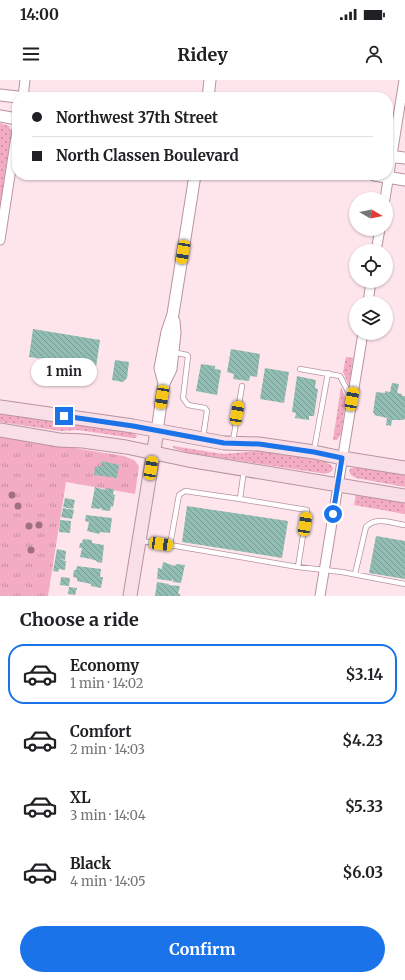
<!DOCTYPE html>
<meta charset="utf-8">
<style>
body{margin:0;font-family:Merriweather,serif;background:#f6f6f6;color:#202124;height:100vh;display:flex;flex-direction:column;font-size:15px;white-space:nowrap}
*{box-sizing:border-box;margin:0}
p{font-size:13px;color:#757577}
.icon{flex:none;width:22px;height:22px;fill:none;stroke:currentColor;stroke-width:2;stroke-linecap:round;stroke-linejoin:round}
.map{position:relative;height:516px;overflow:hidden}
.panel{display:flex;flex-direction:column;background:#fff;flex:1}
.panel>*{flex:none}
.banner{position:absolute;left:12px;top:12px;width:381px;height:88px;border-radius:16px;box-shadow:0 1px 3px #0004;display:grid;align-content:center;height:88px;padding:0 20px;background:#fff}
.needle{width:26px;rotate:99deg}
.tools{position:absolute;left:349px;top:112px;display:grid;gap:8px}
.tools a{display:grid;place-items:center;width:44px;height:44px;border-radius:50%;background:#fff;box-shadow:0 1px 3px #0004;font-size:20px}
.end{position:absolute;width:18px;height:18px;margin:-9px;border:5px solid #1a73e8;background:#fff;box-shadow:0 0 0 2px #fff}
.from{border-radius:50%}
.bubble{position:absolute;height:28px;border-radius:14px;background:#fff;box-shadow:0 1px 3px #0004;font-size:13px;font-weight:700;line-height:28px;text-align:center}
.car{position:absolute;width:12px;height:24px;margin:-12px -6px;border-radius:5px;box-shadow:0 0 3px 1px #0007;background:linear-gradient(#f5c518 24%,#345 0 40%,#f5c518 0 76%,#345 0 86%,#f5c518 0)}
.banner b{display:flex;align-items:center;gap:14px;height:38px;font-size:15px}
.banner b+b{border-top:1px solid #e0e0e0}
.banner i{width:10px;height:10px;background:#202124}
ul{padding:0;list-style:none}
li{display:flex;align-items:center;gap:12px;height:60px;margin:0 8px 6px;padding:0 12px;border:2px solid transparent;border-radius:16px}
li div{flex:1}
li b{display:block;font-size:15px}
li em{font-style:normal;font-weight:700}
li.on{border-color:#1a73e8}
li>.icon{width:36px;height:36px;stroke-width:1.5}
h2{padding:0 20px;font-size:18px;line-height:48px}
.cta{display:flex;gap:8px;margin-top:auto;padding:8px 20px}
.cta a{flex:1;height:46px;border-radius:24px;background:#1a73e8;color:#fff;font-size:16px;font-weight:700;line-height:46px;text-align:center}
.status{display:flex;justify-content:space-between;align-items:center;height:28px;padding:0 20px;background:#fff;direction:ltr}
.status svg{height:11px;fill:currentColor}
header{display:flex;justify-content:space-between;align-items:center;height:52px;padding:0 20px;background:#fff;font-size:18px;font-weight:700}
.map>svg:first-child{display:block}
.grass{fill:url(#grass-dots)}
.park{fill:url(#park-tufts)}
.building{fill:url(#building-back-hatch)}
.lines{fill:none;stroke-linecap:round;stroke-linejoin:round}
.service-casing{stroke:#b9939f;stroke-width:6}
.minor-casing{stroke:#b9939f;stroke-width:11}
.tertiary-casing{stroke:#b9939f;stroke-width:13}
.secondary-casing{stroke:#b9939f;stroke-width:15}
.service{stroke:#fff;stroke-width:4.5}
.minor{stroke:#fff;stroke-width:9}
.tertiary{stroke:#fff;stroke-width:11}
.secondary{stroke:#f8dfe8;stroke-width:13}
.tree{fill:#a06f84}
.route{stroke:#1a73e8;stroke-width:5}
</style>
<div class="status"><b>14:00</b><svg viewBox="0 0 49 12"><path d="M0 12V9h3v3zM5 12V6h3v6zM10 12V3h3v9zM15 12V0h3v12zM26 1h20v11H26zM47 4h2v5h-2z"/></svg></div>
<header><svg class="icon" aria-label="menu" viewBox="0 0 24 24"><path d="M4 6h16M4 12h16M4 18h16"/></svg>Ridey<svg class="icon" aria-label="person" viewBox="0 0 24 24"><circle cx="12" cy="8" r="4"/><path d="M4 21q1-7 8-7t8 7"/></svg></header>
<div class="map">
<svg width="405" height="516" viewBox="0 0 405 516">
<defs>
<pattern id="grass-dots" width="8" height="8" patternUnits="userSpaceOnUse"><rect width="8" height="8" fill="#f3acc4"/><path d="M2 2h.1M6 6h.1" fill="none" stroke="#c68da0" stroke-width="1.8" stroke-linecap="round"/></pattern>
<pattern id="park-tufts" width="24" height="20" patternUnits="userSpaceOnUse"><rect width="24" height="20" fill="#f3acc4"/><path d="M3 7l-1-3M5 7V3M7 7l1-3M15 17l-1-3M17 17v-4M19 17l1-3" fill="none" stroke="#c68da0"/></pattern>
<pattern id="building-back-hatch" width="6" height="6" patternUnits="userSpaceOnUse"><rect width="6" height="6" fill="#92bdb2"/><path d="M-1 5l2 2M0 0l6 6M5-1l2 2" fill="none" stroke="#799a92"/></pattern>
</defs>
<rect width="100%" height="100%" fill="#fee5ec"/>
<path class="grass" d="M0,43l9,3 3,8 -12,75z
M346,277l7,1 -4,28 -6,-14z
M341,307l5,12 -5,35 -4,6h-4z
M0,332l134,21 3,3 -1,2h-4l-54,-8 -17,1 -61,-9z
M173,366l50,8 36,-3 65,10 7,4 2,3c-1,6 -8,6 -13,5l-131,-20 -16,-5z
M358,387l47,6v14l-49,-9 -5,-3 -2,-4 2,-3z
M356,414l49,8v12l-51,-9z"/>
<path class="park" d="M0,356l124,20 10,4 5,6 -4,28 -69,-12 -18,114h-48z"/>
<path class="building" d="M33,249l67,11 -5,34 -53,-9 1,-6 -14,-2z
M231,269l29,5 -3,23 -7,-1 -1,5 -16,-2 1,-5 -7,-2z
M115,280l14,2 -2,16 -4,4 -11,-2z
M201,284l14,2v3l6,1 -4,25 -21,-4z
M265,288l24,4 -5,31 -24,-4z
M297,296l19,4 -1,8 3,1 -4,27h-5v4l-14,-2 1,-5 -4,-1z
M392,303l7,1 -2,9 5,1v2h3v22l-1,2h-12l-1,6 -5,-1 1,-7 -13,-3 1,-2h-2l3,-21 9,1v-2l5,1z
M102,381l17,4 -2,13 -23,-3 1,-9 6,1z
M95,407l10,3v-2l9,1 -1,5 2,1 -2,12 -2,-1 -1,5 -9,-1 1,-2h-2v1l-9,-1z
M65,418l10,2 -2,9 -10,-2z
M187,426l101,15 -6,37 -100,-16z
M63,428l11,2 -2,9 -11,-2z
M86,435l26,3 -2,15 -10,-1 -1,2 -12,-3 2,-9 -4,-1z
M60,440l11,1 -1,12 -11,-1z
M376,456l29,5v38l-36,-6z
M83,459l9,1v3l12,2 -2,18 -5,-1v-1l-6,-2 -11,-2 2,-9h-3l1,-5h2z
M57,469l9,2 -1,9 -7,-1 8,2 -1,9 -6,-1 -1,3 -5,-1z
M163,482l12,4 1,-2 9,1 -4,18 -8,-1v-2l-1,-1v2l-15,-2 1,-11 4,1z
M77,486l24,3 -1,8h3l-2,11 -10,-2v-2l-14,-3v-3l-4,-1 1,-7h2z
M61,497l9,1 -1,8 -9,-1z
M157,502l12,2 -1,1 12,1 -2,8h2v2h-25z
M69,507l8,1 -2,7 -7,-1z"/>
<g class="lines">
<defs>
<path id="service" d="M173,272l14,3 1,1 -5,42 5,7 17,3 2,3 -4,26
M300,289l40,7 11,21
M233,361l9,-55
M314,370l14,-77
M240,419l67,11 -9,57
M141,461l29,4 9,-50 6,-4 55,8 4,-29
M170,465l128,22 44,5 63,12
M355,494l11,-47c10,-11 25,-4 39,-2"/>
<path id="minor" d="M23,17l2,-17
M385,119l19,-119
M0,160l17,-110
M376,171l4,-22
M368,223l3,-22
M320,516l43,-263"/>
<path id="tertiary" d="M0,15l17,2
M208,17l2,-17
M0,36l17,3
M388,76l17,2
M374,95l31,5
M164,303l-4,-15 7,-36 6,-18 22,-139
M157,351l7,-48 7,-14 4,-36 -1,-12"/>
<path id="secondary" d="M0,327l133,19 91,17 35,1 55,8 28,6 63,10
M0,350l59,10 24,1 43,6 62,13 217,36
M130,516l27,-165"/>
</defs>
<use href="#service" class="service-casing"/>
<use href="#minor" class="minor-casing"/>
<use href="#tertiary" class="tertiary-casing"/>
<use href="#secondary" class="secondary-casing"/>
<use href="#service" class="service"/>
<use href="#minor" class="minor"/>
<use href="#tertiary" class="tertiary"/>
<use href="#secondary" class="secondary"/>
</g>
<g class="tree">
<circle cx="12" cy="415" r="3.5"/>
<circle cx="18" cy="426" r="3.5"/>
<circle cx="39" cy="445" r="3.5"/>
<circle cx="29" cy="446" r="3.5"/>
<circle cx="31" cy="470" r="3.5"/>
</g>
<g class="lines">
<path class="route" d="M64,336l69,10 91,17 35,1 55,8 28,6 -9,56"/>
</g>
</svg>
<div class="tools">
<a><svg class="needle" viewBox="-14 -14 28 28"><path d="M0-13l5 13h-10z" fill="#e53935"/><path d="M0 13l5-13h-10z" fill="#757577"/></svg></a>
<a><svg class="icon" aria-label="locate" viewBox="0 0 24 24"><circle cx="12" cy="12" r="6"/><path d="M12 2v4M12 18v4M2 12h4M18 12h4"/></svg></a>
<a><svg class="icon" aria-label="layers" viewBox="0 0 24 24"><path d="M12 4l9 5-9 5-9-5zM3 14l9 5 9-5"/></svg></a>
</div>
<i class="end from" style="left:333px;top:434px"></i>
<i class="end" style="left:64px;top:336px"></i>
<div class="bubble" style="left:31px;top:278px;width:66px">1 min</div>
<i class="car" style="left:183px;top:172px;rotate:189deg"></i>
<i class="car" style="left:162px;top:317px;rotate:189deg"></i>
<i class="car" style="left:352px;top:319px;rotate:10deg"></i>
<i class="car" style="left:237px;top:333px;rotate:10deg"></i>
<i class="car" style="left:151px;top:388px;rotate:9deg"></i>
<i class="car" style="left:305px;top:444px;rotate:9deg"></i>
<i class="car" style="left:161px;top:464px;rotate:98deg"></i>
<div class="banner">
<b><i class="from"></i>Northwest 37th Street</b>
<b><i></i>North Classen Boulevard</b>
</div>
</div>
<section class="panel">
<h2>Choose a ride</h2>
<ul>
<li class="on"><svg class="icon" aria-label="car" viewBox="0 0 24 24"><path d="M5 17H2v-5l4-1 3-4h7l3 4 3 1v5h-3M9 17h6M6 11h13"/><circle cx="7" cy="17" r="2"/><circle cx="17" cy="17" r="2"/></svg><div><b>Economy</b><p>1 min · 14:02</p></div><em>$3.14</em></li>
<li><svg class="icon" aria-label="car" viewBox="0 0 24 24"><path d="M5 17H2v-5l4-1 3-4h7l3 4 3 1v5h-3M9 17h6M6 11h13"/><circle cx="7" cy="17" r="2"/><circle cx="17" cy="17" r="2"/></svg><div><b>Comfort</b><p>2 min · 14:03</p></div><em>$4.23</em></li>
<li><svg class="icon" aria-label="car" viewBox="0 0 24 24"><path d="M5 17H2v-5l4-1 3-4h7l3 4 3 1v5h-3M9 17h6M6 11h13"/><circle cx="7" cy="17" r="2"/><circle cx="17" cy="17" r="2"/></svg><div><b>XL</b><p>3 min · 14:04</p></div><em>$5.33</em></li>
<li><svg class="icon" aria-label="car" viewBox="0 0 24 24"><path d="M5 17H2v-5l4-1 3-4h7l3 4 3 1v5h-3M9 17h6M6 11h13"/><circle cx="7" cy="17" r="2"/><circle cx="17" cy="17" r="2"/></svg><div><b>Black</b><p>4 min · 14:05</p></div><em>$6.03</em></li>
</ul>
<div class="cta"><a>Confirm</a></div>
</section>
